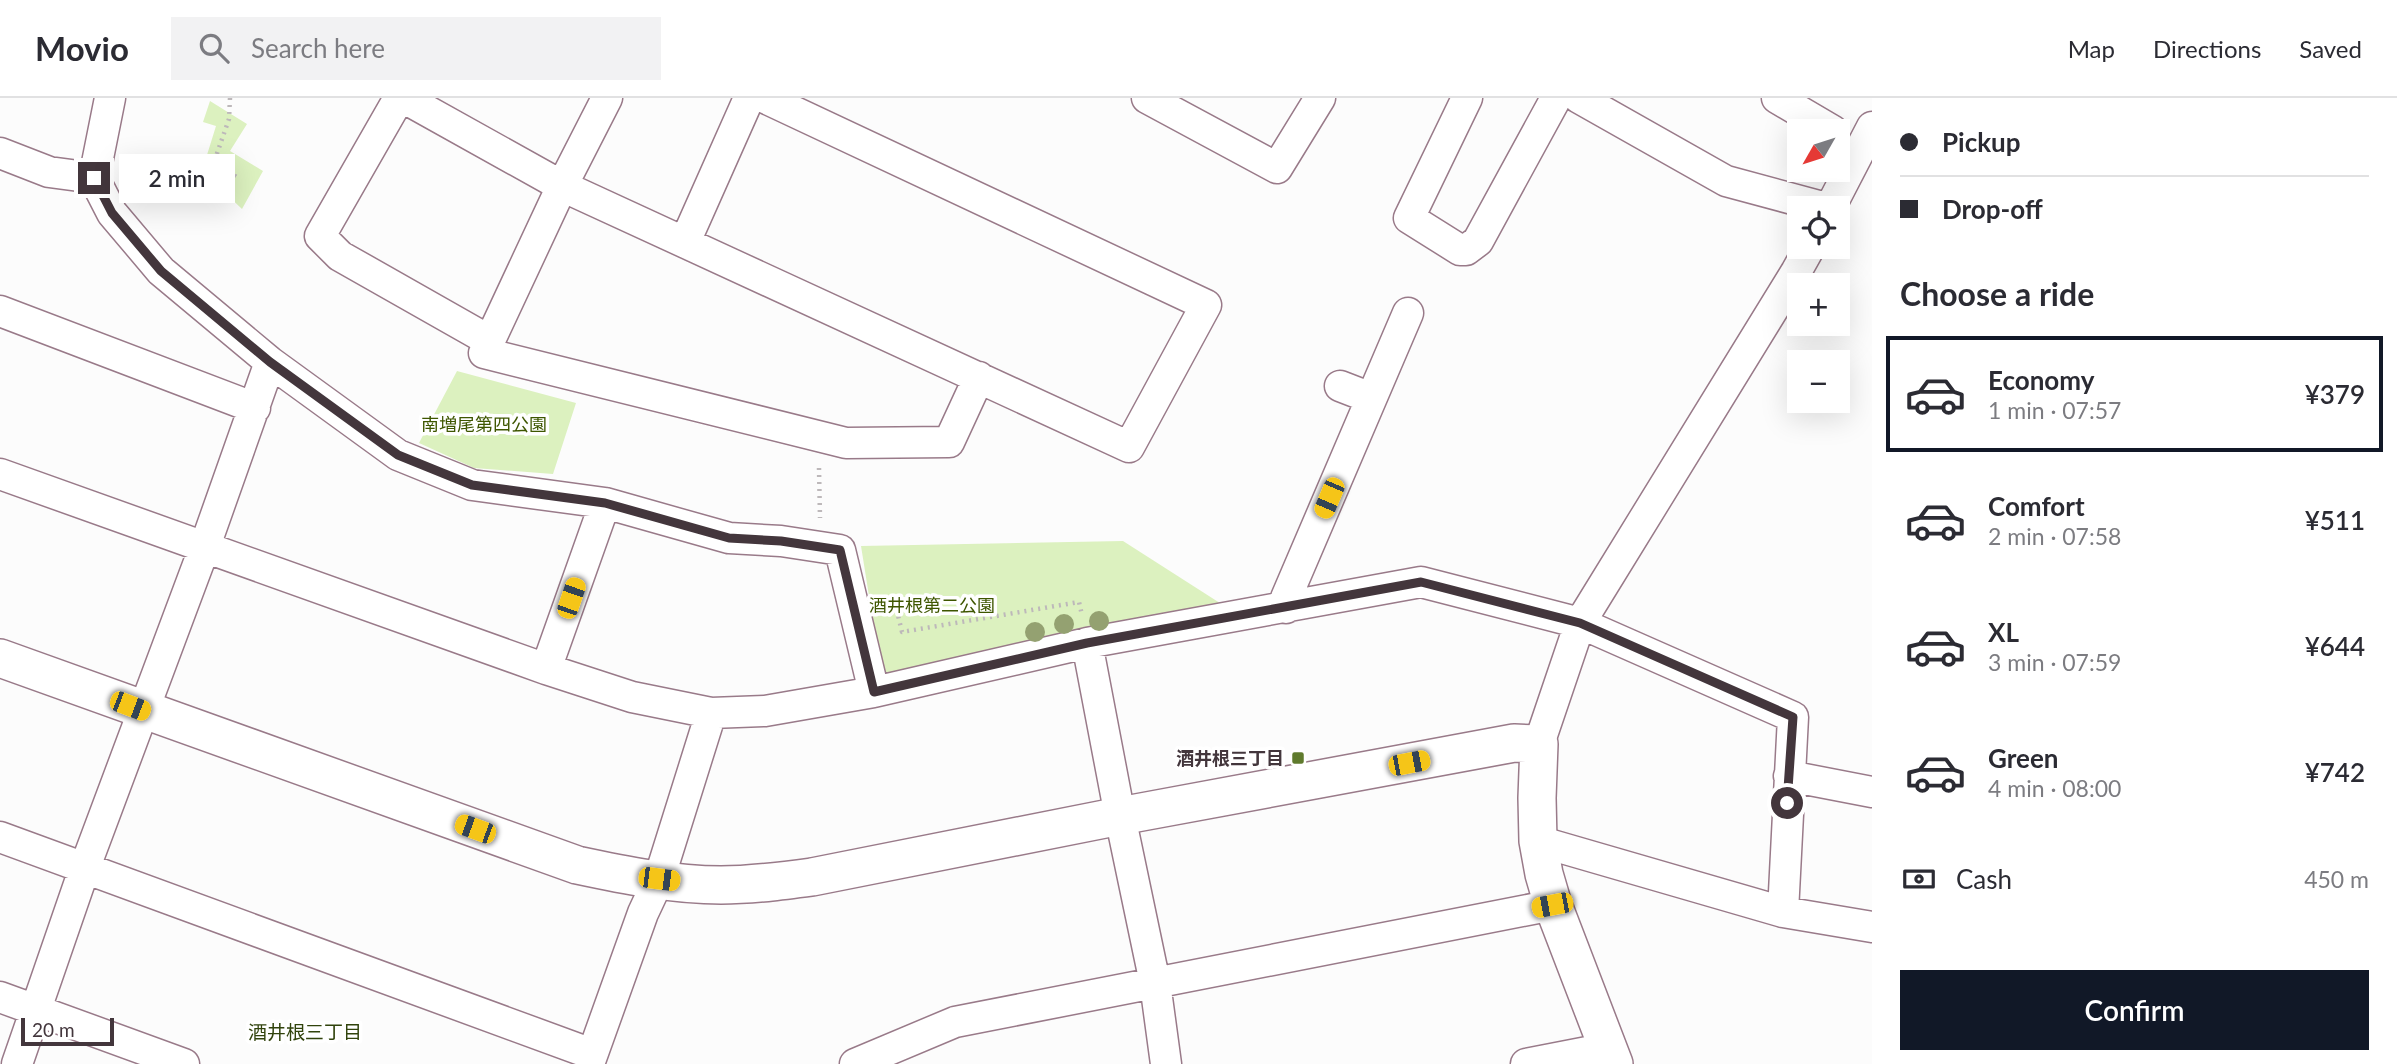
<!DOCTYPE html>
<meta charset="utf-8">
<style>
body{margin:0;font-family:Lato,"Noto Sans JP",sans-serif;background:#f2f2f3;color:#2b2b33;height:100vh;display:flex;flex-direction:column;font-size:26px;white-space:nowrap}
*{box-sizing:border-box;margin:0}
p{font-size:23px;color:#7c7c81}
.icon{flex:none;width:38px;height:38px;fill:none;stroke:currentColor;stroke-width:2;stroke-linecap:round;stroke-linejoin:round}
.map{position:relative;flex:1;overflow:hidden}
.side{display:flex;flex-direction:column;background:#fff;width:525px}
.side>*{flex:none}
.banner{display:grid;align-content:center;height:154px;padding:0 28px;background:#fff}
.needle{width:46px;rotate:231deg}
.controls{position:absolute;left:1787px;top:21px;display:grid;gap:14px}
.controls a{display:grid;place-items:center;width:63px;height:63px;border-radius:0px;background:#fff;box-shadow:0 7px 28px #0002;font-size:35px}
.scale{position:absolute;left:21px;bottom:18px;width:93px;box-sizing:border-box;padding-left:7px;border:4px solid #43363c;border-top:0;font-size:19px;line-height:24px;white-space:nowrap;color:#43363c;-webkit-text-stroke:5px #fff;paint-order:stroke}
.end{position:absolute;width:32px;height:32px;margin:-16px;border:9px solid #43363c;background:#fff;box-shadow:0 0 0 4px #fff}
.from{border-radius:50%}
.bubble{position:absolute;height:49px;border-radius:0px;background:#fff;box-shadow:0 7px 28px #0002;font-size:23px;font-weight:600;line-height:49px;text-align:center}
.car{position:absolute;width:21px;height:42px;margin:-21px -10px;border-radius:9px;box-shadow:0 0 5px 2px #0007;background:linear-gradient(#f5c518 24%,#345 0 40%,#f5c518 0 76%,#345 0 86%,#f5c518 0)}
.banner b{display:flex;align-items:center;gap:24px;height:66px;font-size:26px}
.banner b+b{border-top:2px solid #e1e1e2}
.banner i{width:18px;height:18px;background:#2b2b33}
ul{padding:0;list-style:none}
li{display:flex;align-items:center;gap:21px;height:116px;margin:0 14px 10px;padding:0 14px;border:4px solid transparent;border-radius:0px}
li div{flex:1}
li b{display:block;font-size:26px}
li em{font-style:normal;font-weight:600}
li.selected{border-color:#111827}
li>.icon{width:63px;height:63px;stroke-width:1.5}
h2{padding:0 28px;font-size:32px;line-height:84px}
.pay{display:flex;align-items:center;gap:18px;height:77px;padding:0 28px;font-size:26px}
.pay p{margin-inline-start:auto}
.action{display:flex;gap:14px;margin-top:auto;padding:14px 28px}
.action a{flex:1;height:80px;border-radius:0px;background:#111827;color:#fff;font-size:28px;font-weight:600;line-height:80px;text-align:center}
header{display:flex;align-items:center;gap:42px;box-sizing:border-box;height:98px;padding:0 35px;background:#fff;border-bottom:2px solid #e1e1e2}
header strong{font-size:33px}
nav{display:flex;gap:38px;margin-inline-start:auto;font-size:24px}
.search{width:490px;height:63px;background:#f2f2f3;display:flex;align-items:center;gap:18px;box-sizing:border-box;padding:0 24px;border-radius:0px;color:#7c7c81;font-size:26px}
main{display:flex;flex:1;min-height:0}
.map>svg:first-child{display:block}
.green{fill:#dcf1bf}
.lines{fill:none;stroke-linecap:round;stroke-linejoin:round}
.minor-casing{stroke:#997a89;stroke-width:33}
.tertiary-casing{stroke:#997a89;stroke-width:40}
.path{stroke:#bdb8ba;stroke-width:4.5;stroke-dasharray:2 5;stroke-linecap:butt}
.minor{stroke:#fff;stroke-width:30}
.tertiary{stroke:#fff;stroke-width:37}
.tree{fill:#94a171}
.route{stroke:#43363c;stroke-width:9}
.poi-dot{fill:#5f7a2d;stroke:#fff;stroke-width:2.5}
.labels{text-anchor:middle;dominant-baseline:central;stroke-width:7;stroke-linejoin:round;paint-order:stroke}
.park-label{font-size:18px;fill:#3e5600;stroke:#fff}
.poi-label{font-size:18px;font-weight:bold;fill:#43363c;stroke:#fff;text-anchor:end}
.neighbourhood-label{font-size:19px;fill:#31430c;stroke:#fff}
</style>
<header>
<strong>Movio</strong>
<div class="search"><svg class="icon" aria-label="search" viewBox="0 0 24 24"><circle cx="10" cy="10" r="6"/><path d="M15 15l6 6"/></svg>Search here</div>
<nav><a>Map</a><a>Directions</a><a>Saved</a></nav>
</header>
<main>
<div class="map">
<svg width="1872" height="966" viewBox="0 0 1872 966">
<rect width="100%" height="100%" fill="#fcfcfc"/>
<path class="green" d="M210,3l37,23 -17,27 33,20 -21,38 -40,-38 14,-45 -13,-4z
M457,273l119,32 -23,71 -79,-6 -55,-25z
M1123,443l100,64 -333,71 -9,-5 -20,-125z"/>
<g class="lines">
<defs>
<path id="minor" d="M110,0l-16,80 18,35 49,58 109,91 128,93 74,30 133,18 124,35 52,3 59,9 34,142
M399,0l-79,138 20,20 150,85
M404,0l158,88 567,261 77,-142 -441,-207
M607,0l-45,88 -78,167 362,90 103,-1 30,-65
M1147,0l130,70 43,-70
M1467,0l-58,120 51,32h6l12,-9 78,-143
M1579,0l147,83 100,27
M1777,0l56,33
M0,55l49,19 45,6
M1830,110l42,-81
M685,144l64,-144
M0,213l255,97
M1340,288l31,12
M0,376l546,195 86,28 79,16 54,-2 109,-19 213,-49 334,-61 159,41 213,94 -10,195
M1286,510v-10l122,-285
M1087,545l33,173 35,167 11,81
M546,571l59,-166
M1539,646l41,-121 216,-351 14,-25
M1789,678l83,16
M0,739l592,217
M1538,743l245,71 89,15
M0,899l184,67
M17,966l68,-197 120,-321 65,-184
M589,966l54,-151 16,-34 52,-166
M855,966l100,-42 598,-117
M1526,966l82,-16"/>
<path id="tertiary" d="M0,560l577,207c47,10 96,20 144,20 31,0 61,-4 91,-8l308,-61 394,-73 25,1 -2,54 1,43 6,33 9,31 61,159"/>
</defs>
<use href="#minor" class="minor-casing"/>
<use href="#tertiary" class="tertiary-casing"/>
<path class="path" d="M230,0l-1,21 -15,43 24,16
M819,370l1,50
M885,511l11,-2 6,25 177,-30 3,13"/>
<use href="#minor" class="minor"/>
<use href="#tertiary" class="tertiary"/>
</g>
<g class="tree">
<circle cx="1099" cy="523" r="10"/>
<circle cx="1064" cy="526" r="10"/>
<circle cx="1035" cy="534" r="10"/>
</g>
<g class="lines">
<path class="route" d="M94,80l18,35 49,58 109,91 128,93 74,30 133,18 124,35 52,3 59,9 34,142 213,-49 334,-61 159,41 213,94 -6,86"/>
</g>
<rect class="poi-dot" x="1291" y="653" width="14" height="14" rx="3.5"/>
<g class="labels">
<g class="park-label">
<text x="484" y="326">南増尾第四公園</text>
<text x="932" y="507">酒井根第二公園</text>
</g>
<g class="poi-label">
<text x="1284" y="660">酒井根三丁目</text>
</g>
<g class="neighbourhood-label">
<text x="305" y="933">酒井根三丁目</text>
</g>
</g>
</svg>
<div class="controls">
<a><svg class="needle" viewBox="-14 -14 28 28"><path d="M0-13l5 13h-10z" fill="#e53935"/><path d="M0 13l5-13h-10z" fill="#7c7c81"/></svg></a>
<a><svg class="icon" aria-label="locate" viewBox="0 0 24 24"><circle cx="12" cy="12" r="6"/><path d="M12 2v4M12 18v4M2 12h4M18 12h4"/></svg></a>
<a>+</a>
<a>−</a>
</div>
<div class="scale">20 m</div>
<i class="end from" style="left:1787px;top:705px"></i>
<i class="end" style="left:94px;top:80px"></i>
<div class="bubble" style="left:119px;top:56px;width:116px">2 min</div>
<i class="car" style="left:1329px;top:400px;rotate:203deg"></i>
<i class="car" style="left:571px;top:500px;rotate:19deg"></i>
<i class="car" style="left:130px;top:608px;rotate:111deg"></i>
<i class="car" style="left:1409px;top:665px;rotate:79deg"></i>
<i class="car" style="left:475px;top:731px;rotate:290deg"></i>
<i class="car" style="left:659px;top:781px;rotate:97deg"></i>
<i class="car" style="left:1552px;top:807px;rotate:259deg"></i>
</div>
<section class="side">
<div class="banner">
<b><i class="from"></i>Pickup</b>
<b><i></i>Drop-off</b>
</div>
<h2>Choose a ride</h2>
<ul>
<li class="selected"><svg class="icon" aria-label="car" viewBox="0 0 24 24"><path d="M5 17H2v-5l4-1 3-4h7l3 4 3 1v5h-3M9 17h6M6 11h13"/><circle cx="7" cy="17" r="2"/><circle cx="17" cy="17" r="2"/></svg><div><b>Economy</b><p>1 min · 07:57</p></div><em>¥379</em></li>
<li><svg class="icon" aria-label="car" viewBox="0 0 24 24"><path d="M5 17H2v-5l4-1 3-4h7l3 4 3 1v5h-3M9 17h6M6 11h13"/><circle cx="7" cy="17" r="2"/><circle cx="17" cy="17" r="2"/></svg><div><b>Comfort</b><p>2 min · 07:58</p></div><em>¥511</em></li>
<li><svg class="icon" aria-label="car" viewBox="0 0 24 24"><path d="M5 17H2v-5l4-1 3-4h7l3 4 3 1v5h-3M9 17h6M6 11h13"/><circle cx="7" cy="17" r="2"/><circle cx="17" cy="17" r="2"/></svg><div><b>XL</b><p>3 min · 07:59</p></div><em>¥644</em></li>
<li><svg class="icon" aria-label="car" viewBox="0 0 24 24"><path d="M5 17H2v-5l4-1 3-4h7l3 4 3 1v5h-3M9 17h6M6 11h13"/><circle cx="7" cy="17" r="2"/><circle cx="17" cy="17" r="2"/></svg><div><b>Green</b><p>4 min · 08:00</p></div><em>¥742</em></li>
</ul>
<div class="pay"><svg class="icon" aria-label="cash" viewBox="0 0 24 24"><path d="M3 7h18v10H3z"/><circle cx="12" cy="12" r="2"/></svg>Cash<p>450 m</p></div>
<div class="action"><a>Confirm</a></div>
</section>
</main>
